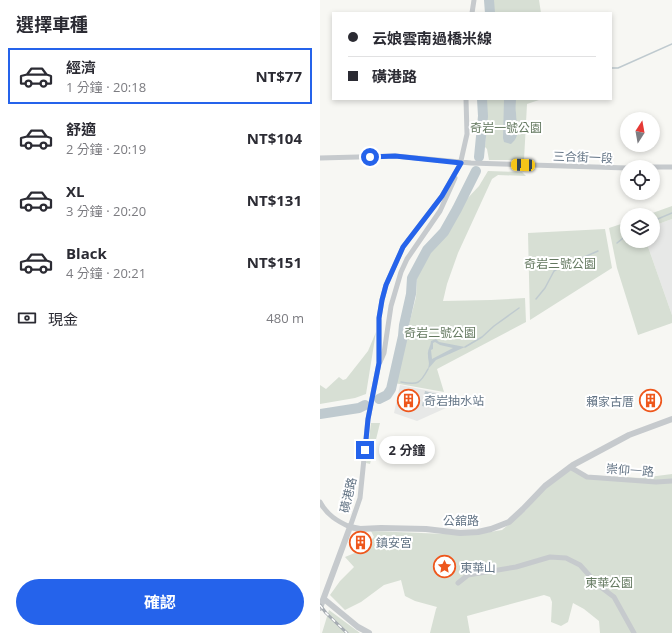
<!DOCTYPE html>
<html lang="zh-TW">
<meta charset="utf-8">
<style>
body{margin:0;font-family:"Open Sans","Noto Sans TC",sans-serif;background:#f2f2f3;color:#2b2b33;height:100vh;display:flex;flex-direction:column;font-size:15px;white-space:nowrap}
*{box-sizing:border-box;margin:0}
p{font-size:13px;color:#7c7c81}
.icon{flex:none;width:22px;height:22px;fill:none;stroke:currentColor;stroke-width:2;stroke-linecap:round;stroke-linejoin:round}
.map{position:relative;flex:1;overflow:hidden}
.sheet{display:flex;flex-direction:column;background:#fff;width:320px}
.sheet>*{flex:none}
.banner{position:absolute;left:12px;top:12px;width:280px;height:88px;border-radius:0px;box-shadow:0 2px 6px #0003;display:grid;align-content:center;height:88px;padding:0 16px;background:#fff}
.needle{width:26px;rotate:11deg}
.tools{position:absolute;left:300px;top:112px;display:grid;gap:8px}
.tools a{display:grid;place-items:center;width:40px;height:40px;border-radius:50%;background:#fff;box-shadow:0 2px 6px #0003;font-size:20px}
.end{position:absolute;width:18px;height:18px;margin:-9px;border:5px solid #2563eb;background:#fff;box-shadow:0 0 0 2px #fff}
.from{border-radius:50%}
.bubble{position:absolute;height:28px;border-radius:14px;background:#fff;box-shadow:0 2px 6px #0003;font-size:13px;font-weight:700;line-height:28px;text-align:center}
.car{position:absolute;width:12px;height:24px;margin:-12px -6px;border-radius:5px;box-shadow:0 0 3px 1px #0007;background:linear-gradient(#f5c518 24%,#345 0 40%,#f5c518 0 76%,#345 0 86%,#f5c518 0)}
.banner b{display:flex;align-items:center;gap:14px;height:38px;font-size:15px}
.banner b+b{border-top:1px solid #e1e1e2}
.banner i{width:10px;height:10px;background:#2b2b33}
ul{padding:0;list-style:none}
li{display:flex;align-items:center;gap:12px;height:56px;margin:0 8px 6px;padding:0 8px;border:2px solid transparent;border-radius:0px}
li div{flex:1}
li b{display:block;font-size:15px}
li em{font-style:normal;font-weight:700}
li.current{border-color:#2563eb}
li>.icon{width:36px;height:36px;stroke-width:1.5}
h2{padding:0 16px;font-size:18px;line-height:48px}
.pay{display:flex;align-items:center;gap:10px;height:44px;padding:0 16px;font-size:15px}
.pay p{margin-inline-start:auto}
.primary-button{display:flex;gap:8px;margin-top:auto;padding:8px 16px}
.primary-button a{flex:1;height:46px;border-radius:24px;background:#2563eb;color:#fff;font-size:16px;font-weight:700;line-height:46px;text-align:center}
main{display:flex;flex:1;min-height:0}
.map>svg:first-child{display:block}
.built{fill:#e7e8e7}
.green{fill:#d7dfd4}
.water{fill:#bfcacf;fill-rule:evenodd}
.lines{fill:none;stroke-linecap:round;stroke-linejoin:round}
.stream{stroke:#bfcacf;stroke-width:1.5}
.river{stroke:#bfcacf;stroke-width:10}
.minor{stroke:#c6cacd;stroke-width:5}
.tertiary{stroke:#c6cacd;stroke-width:6}
.rail-casing{stroke:#a6acb2;stroke-width:3}
.rail{stroke:#fff;stroke-width:1.5;stroke-dasharray:4.5;stroke-linecap:butt}
.route{stroke:#2563eb;stroke-width:5}
.labels{text-anchor:middle;dominant-baseline:central;stroke-width:4;stroke-linejoin:round;paint-order:stroke}
.park-label{font-size:12px;fill:#63785f;stroke:#fff}
.street-label{font-size:12px;fill:#647586;stroke:#fff}
.poi-label{font-size:12px;fill:#647586;stroke:#fff;text-anchor:start}
</style>
<main>
<section class="sheet">
<h2>選擇車種</h2>
<ul>
<li class="current"><svg class="icon" aria-label="car" viewBox="0 0 24 24"><path d="M5 17H2v-5l4-1 3-4h7l3 4 3 1v5h-3M9 17h6M6 11h13"/><circle cx="7" cy="17" r="2"/><circle cx="17" cy="17" r="2"/></svg><div><b>經濟</b><p>1 分鐘 · 20:18</p></div><em>NT$77</em></li>
<li><svg class="icon" aria-label="car" viewBox="0 0 24 24"><path d="M5 17H2v-5l4-1 3-4h7l3 4 3 1v5h-3M9 17h6M6 11h13"/><circle cx="7" cy="17" r="2"/><circle cx="17" cy="17" r="2"/></svg><div><b>舒適</b><p>2 分鐘 · 20:19</p></div><em>NT$104</em></li>
<li><svg class="icon" aria-label="car" viewBox="0 0 24 24"><path d="M5 17H2v-5l4-1 3-4h7l3 4 3 1v5h-3M9 17h6M6 11h13"/><circle cx="7" cy="17" r="2"/><circle cx="17" cy="17" r="2"/></svg><div><b>XL</b><p>3 分鐘 · 20:20</p></div><em>NT$131</em></li>
<li><svg class="icon" aria-label="car" viewBox="0 0 24 24"><path d="M5 17H2v-5l4-1 3-4h7l3 4 3 1v5h-3M9 17h6M6 11h13"/><circle cx="7" cy="17" r="2"/><circle cx="17" cy="17" r="2"/></svg><div><b>Black</b><p>4 分鐘 · 20:21</p></div><em>NT$151</em></li>
</ul>
<div class="pay"><svg class="icon" aria-label="cash" viewBox="0 0 24 24"><path d="M3 7h18v10H3z"/><circle cx="12" cy="12" r="2"/></svg>現金<p>480 m</p></div>
<div class="primary-button"><a>確認</a></div>
</section>
<div class="map">
<svg width="352" height="633" viewBox="0 0 352 633">
<rect width="100%" height="100%" fill="#f7f7f3"/>
<path class="built" d="M352,219v96l-26,-74h7v-15z
M80,385l40,8 6,15 -29,13 -23,-8z"/>
<path class="green" d="M172,0h47l2,13h-48z
M166,99h56l-15,5 -3,56h-35l-2,-11 -2,-2 2,-30z
M168,171l34,1 4,4 -28,-1 -6,4 -34,74 -11,31 -4,17 48,-1 34,-2 1,24 -89,47 7,23 -50,-9 22,-86 1,-19 13,-25 15,-20 2,-9 5,-9 27,-29z
M352,206v13l-19,7v-11h-6z
M307,222v19h19l26,74v8l-34,12 -21,-67 -8,-40z
M285,229l7,39 -82,52 -2,-87z
M56,332l-10,62 -11,4 -35,6v-19l6,4 13,-12 4,3 3,-1 22,-28z
M51,423h9l-10,41 -4,-1z
M256,469l10,6 55,3 31,-4v159h-72l-1,-12 -15,-12 -11,-6 -5,19 -7,4 -10,-4 1,-20 -2,-5 -6,-2 -77,21 3,17h-40l6,-24 1,-2 -22,-6 -10,-5 -4,-16 -17,5 -23,17 -16,8 -15,-15 10,-14 14,-14 -9,-10 17,-7 12,-13 -3,-6 100,4 31,-5 24,-20 21,-24 20,-15z
M9,610l31,23h-38z"/>
<path class="water" d="M184,99h12c0,4 -1,9 0,14 0,12 6,22 -5,31l-7,-2 -1,-4z
M116,339l3,3 26,5 -29,13 -8,9c2,-8 0,-7 0,-14 -1,-5 3,-9 3,-14zM115,342l5,3 13,3 -21,11 -1,-9 2,-1v-6z
M105,391l11,3 2,5 -11,8 -5,-1z"/>
<g class="lines">
<path class="stream" d="M291,68h7l54,-24
M333,221l19,-8
M297,243l10,-8
M216,299l9,-11 9,-17 14,-9 14,-4 16,-7
M145,347l17,-10 12,-11 25,-18
M81,382c17,3 19,2 27,-13"/>
<path class="river" d="M169,0l1,13
M159,157l4,-41 -1,-17
M59,399l8,-4 4,-6 12,-53 1,-11 7,-31 1,-16 15,-28 17,-18 13,-23 19,-38
M0,414l39,-6 6,-3"/>
<path class="minor" d="M152,13l2,-13
M0,158l75,-2 76,7 156,5
M140,165l7,-31 -1,-35
M333,167h19
M60,362l4,-9 7,-47 10,-34 6,-13 33,-48 15,-33
M250,467l17,10 69,5 16,-1
M0,502c7,13 17,19 30,25l10,-29 8,-79 11,-56v-45l3,-18 4,-15 17,-38 39,-51 19,-33
M138,583l10,-8 48,-8 34,-10 16,1 14,7 18,20 16,12 20,36"/>
<path class="tertiary" d="M4,599l34,28 11,6
M0,608l30,-81 10,2 21,-1 45,1 34,4 18,-1 13,-3 18,-7 14,-13 22,-23 28,-21 56,-30 43,-16"/>
<defs>
<path id="rail" d="M0,605l6,8 21,20"/>
</defs>
<use href="#rail" class="rail-casing"/>
<use href="#rail" class="rail"/>
</g>
<g class="lines">
<path class="route" d="M45,450l3,-31 11,-56v-45l3,-18 4,-15 17,-38 39,-51 19,-33 -66,-7 -25,1"/>
</g>
<defs>
<symbol id="building-ring" viewBox="-11 -11 22 22"><circle r="9.5" fill="#fff" stroke="#ee571c" stroke-width="1.5"/><path d="M-4-6H4V6H1V3H-1V6H-4ZM-2.5-4.3h1.7v1.8h-1.7ZM.8-4.3h1.7v1.8H.8ZM-2.5-1h1.7V.8h-1.7ZM.8-1h1.7V.8H.8Z" fill="#ee571c"/></symbol>
<symbol id="sight-ring" viewBox="-11 -11 22 22"><circle r="9.5" fill="#fff" stroke="#ee571c" stroke-width="1.5"/><path d="M0-6L1.8-2.2L6-1.7L2.9 1.2L3.7 5.4L0 3.3L-3.7 5.4L-2.9 1.2L-6-1.7L-1.8-2.2Z" fill="#ee571c"/></symbol>
</defs>
<g fill-rule="evenodd">
<use href="#building-ring" x="76" y="388" width="25" height="25"/>
<use href="#building-ring" x="318" y="388" width="25" height="25"/>
<use href="#building-ring" x="28" y="530" width="25" height="25"/>
<use href="#sight-ring" x="112" y="554" width="25" height="25"/>
</g>
<g class="labels">
<g class="park-label">
<text x="186" y="127">奇岩一號公園</text>
<text x="240" y="263">奇岩三號公園</text>
<text x="120" y="332">奇岩二號公園</text>
<text x="289" y="582">東華公園</text>
</g>
<g class="street-label">
<text transform="translate(263 157) rotate(2)">三合街一段</text>
<text transform="translate(310 470) rotate(4)">崇仰一路</text>
<text transform="translate(28 495) rotate(-77)">磺港路</text>
<text x="141" y="520">公舘路</text>
</g>
<g class="poi-label">
<text x="104" y="400">奇岩抽水站</text>
<text x="314" y="401" text-anchor="end">賴家古厝</text>
<text x="56" y="542">鎮安宮</text>
<text x="140" y="567">東華山</text>
</g>
</g>
</svg>
<div class="tools">
<a><svg class="needle" viewBox="-14 -14 28 28"><path d="M0-13l5 13h-10z" fill="#e53935"/><path d="M0 13l5-13h-10z" fill="#7c7c81"/></svg></a>
<a><svg class="icon" aria-label="locate" viewBox="0 0 24 24"><circle cx="12" cy="12" r="6"/><path d="M12 2v4M12 18v4M2 12h4M18 12h4"/></svg></a>
<a><svg class="icon" aria-label="layers" viewBox="0 0 24 24"><path d="M12 4l9 5-9 5-9-5zM3 14l9 5 9-5"/></svg></a>
</div>
<i class="end from" style="left:50px;top:157px"></i>
<i class="end" style="left:45px;top:450px"></i>
<div class="bubble" style="left:59px;top:436px;width:56px">2 分鐘</div>
<i class="car" style="left:203px;top:165px;rotate:272deg"></i>
<div class="banner">
<b><i class="from"></i>云娘雲南過橋米線</b>
<b><i></i>磺港路</b>
</div>
</div>
</main>
